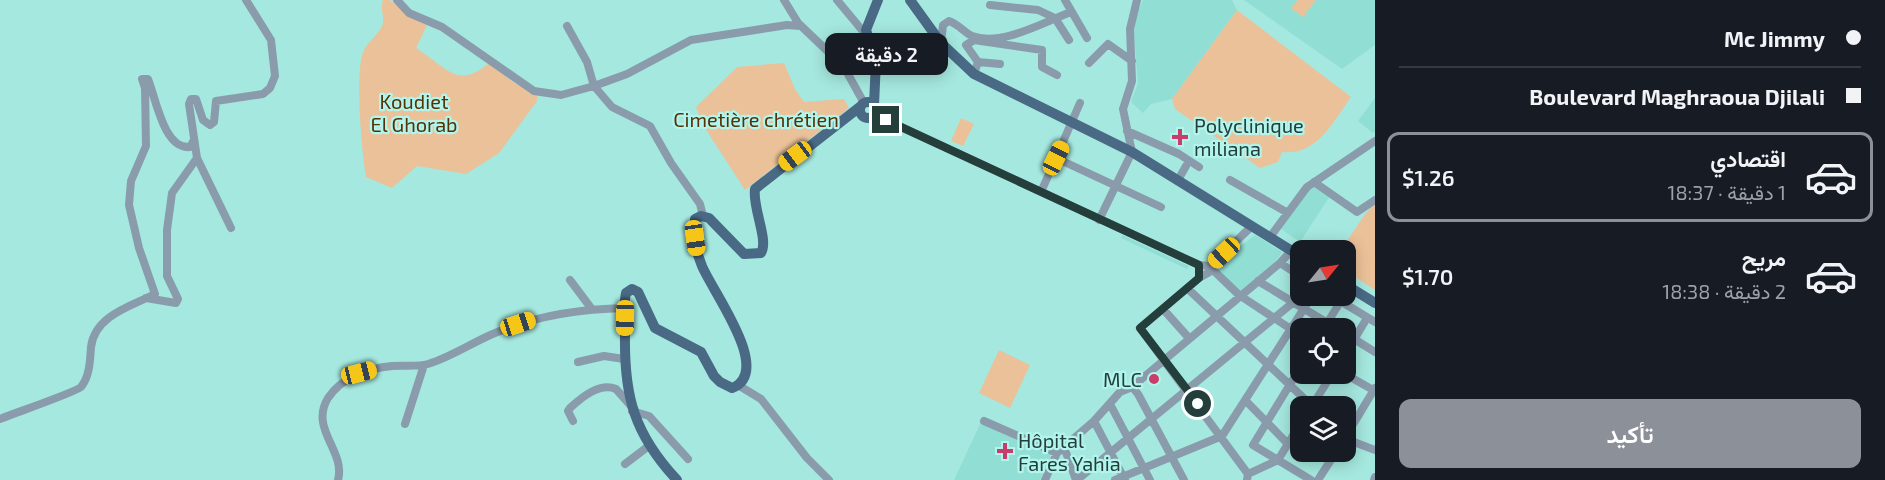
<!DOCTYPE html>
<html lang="ar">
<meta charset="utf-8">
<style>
body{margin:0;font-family:"Exo 2",Vazirmatn,sans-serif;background:#242831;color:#f1f3f6;direction:rtl;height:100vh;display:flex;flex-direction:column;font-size:22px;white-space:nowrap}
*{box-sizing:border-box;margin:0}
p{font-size:20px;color:#9ea1a6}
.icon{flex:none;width:33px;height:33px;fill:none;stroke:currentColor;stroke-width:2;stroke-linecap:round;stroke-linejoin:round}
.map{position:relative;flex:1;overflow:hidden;direction:ltr}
.drawer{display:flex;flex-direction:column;background:#171b24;width:510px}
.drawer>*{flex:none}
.hud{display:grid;align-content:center;height:132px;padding:0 24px;background:#171b24}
.needle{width:39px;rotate:60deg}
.buttons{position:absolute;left:1290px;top:240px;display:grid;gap:12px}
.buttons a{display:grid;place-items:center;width:66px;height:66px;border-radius:12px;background:#171b24;box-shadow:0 3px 15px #0003;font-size:30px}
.end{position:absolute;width:27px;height:27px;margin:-14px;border:8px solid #233e3b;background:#fff;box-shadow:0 0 0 3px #fff}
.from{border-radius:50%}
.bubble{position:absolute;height:42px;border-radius:12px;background:#171b24;box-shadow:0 3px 15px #0003;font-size:20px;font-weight:600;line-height:42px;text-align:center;direction:rtl}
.car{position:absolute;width:18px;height:36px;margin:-18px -9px;border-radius:8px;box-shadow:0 0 4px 2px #0007;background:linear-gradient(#f5c518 24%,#345 0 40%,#f5c518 0 76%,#345 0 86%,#f5c518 0)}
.hud b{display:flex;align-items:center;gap:21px;height:57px;font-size:22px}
.hud b+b{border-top:2px solid #363941}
.hud i{width:15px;height:15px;background:#f1f3f6}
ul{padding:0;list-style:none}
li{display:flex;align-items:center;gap:18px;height:90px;margin:0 12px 9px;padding:0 12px;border:3px solid transparent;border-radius:12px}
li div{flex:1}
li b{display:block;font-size:22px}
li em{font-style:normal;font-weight:600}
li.current{border-color:#8c9099}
li>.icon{width:54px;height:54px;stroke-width:1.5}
.cta{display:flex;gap:12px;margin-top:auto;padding:12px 24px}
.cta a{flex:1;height:69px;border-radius:12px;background:#8c9099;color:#fff;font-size:24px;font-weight:600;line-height:69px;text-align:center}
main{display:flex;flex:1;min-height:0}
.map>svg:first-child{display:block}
.built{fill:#91ded4}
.green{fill:#ebc199}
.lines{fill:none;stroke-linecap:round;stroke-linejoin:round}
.minor{stroke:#8a9cac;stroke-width:8}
.major{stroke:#496985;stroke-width:10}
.route{stroke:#233e3b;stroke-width:8}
.poi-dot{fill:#ca3d6a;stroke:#b2f5ec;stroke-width:2}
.labels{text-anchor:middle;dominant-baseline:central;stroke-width:4.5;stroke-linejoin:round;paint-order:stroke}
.park-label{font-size:20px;fill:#543106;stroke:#b2f5ec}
.poi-label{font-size:20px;fill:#233e3b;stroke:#b2f5ec;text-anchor:start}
</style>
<main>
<section class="drawer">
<div class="hud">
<b><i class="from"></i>Mc Jimmy</b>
<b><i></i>Boulevard Maghraoua Djilali</b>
</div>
<ul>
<li class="current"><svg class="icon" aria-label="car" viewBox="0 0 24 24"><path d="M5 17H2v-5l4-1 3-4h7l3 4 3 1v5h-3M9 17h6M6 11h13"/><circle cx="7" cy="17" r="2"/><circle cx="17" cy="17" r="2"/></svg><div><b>اقتصادي</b><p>1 دقيقة · 18:37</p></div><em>$1.26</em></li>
<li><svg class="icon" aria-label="car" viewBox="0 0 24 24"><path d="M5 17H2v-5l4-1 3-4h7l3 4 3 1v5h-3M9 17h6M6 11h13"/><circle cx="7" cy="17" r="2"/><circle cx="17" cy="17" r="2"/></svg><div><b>مريح</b><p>2 دقيقة · 18:38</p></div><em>$1.70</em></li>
</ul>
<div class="cta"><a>تأكيد</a></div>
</section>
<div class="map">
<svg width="1375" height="480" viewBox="0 0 1375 480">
<rect width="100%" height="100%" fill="#a5e8df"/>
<path class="built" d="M1143,0h89l5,10 -65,89 -21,5 -8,9 -12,-11 7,-19 -4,-50 2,-17z
M1244,0h131v45l-33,24z
M1375,98v34l-2,1 -15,-12z
M1313,185l17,11 -30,46 -19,-13z
M1122,235l67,31 -2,3 -66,-31z
M1255,235l27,17 -8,11 -35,29 -25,-25z
M981,422l70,33 -11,25h-86z"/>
<path class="green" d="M383,0h7l20,17 17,8 -11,23c28,17 41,43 73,15l24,19 24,13v6l-38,52 -33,21 -49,-8 -25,22 -26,-11c-4,-25 -12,-107 -2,-127 5,-10 16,-16 19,-27 1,-8 -3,-16 0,-23z
M1298,0h18l-13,17 -12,-9z
M1237,10l114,87c-18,25 -34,59 -69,55l-4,10 -18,6 -85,-59 -3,-10z
M784,63l11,26 9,13 40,-3 5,9 -104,82 -42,-65 -7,-18 41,-40z
M961,118l13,6 -11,22 -12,-5z
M1375,204v86l-29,-19v-21h-5l24,-36z
M999,350l31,15 -20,43 -31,-15z"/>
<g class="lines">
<path class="minor" d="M397,0l12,13 33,14 92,64 27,4 33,-9 18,21 38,19 21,37 29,41 3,12
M837,0l30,36
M1065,0l22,38
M990,5l48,5 17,8 14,22
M797,22l47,45 20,36
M567,26l20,36 7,24 33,-12 64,-34 96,-15 13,1 -16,-26
M941,43l2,-18 6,-4c9,3 15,11 23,15 29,11 72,-14 99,-24
M978,62l22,2
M1089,63l19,-19 24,17
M974,74l4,-12 -12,-17 8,-5 68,10v17l15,8
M871,117l15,3 313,145 11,1
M1127,131l52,23 20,13
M197,158l34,70
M1056,158l105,49
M1178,180l8,-14
M1230,180l58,33
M1314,182l43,30 18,-12
M1041,192l39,-89
M1099,220l33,-68 -9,-43 9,-28 -2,-52 7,-29
M1270,237l37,-50 68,-46
M1280,263l20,13
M1210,266l42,-40
M1210,267l29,28 61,40
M1213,270l-14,8 -59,50 108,146 -1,6
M570,280l21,28
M1258,281l78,47
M1187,288l125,118
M1332,296l43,26
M146,298l30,5 2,-4 -11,-23v-46l5,-37 25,-35 -8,-54 2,-5h5l7,21 7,5 4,-3 2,-21 47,-7 7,-6 5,-12 -4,-36 -25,-40
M1163,309l25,28
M1324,328l20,-32
M1346,334l29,18
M1346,353l21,-35
M578,362l26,-6 20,3
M1300,368l-47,77 58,35
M1345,374l30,17
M738,385l23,14 46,59 22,22
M1132,387l6,7 46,86
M1245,400l43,44
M1110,404l40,76
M1312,406l20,-32
M632,411l17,5 39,43
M0,419c12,-5 76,-27 81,-32 9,-11 9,-27 10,-40 4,-32 41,-41 64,-53l-16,-46 -10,-43 2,-24 15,-35 -1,-58 -3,-9h6c8,20 16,71 42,68l4,-7
M573,421l-5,-10 2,-3c12,-11 30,-26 46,-19l15,17
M984,421l73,32
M1094,421l31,59
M405,424l19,-59
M1346,436l29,-48
M1346,439l29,11
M1064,447l12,33
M625,464l25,-19
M1248,474l30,-14 22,-36
M338,480c8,-29 -29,-51 -10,-82 14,-21 40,-30 64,-32 12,-1 25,1 36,-2 23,-7 45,-22 67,-31 42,-18 85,-24 130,-25
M1045,480l12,-27 37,-32 26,-29 12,-5 148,-124 11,-12
M1077,480l224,-184
M1115,480l107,-44 90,-140
M1318,480l18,-28
M1374,480l1,-3"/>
<path class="major" d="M910,0l31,43 33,31 158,78 168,104
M860 110a8 8 0 1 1 16 0a8 8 0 1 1-16 0Z
M874,105l2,-45 -10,-30 12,-30
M1346,285l29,18
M677,480c-43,-46 -53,-84 -52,-145 0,-14 -2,-29 1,-42l6,-4 6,3 17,36 46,24 13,24 6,6 12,6c42,-16 -20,-97 -30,-122l-4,-11 -3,-36 6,-3 8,2 35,36 17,-1c8,-13 -9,-46 -6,-64l106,-83"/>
</g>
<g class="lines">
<path class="route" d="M886,120l313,145v13l-59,50 58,76"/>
</g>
<g class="poi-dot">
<path d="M1177 128h6v6h6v6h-6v6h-6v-6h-6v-6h6z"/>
<circle cx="1154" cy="379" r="6"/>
<path d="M1002 442h6v6h6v6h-6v6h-6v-6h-6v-6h6z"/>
</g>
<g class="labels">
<g class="park-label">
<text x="414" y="101">Koudiet<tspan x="414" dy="23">El Ghorab</tspan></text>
<text x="756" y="119">Cimetière chrétien</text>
</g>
<g class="poi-label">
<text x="1194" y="125">Polyclinique<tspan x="1194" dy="23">miliana</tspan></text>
<text x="1142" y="379" text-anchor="end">MLC</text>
<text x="1018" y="440">Hôpital<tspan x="1018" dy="23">Fares Yahia</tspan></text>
</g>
</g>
</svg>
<div class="buttons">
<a><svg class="needle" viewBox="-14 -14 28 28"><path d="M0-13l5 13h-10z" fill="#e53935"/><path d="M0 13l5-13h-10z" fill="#9ea1a6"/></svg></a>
<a><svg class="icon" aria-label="locate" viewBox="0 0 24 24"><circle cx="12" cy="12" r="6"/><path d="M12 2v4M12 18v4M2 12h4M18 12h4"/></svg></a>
<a><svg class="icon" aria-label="layers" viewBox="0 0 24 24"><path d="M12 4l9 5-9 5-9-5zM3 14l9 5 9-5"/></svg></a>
</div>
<i class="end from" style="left:1198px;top:404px"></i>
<i class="end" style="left:886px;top:120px"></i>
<div class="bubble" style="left:825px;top:33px;width:123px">2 دقيقة</div>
<i class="car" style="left:795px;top:156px;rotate:233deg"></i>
<i class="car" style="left:1056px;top:158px;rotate:26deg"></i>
<i class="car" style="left:695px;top:238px;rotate:172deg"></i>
<i class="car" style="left:1224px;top:253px;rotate:227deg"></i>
<i class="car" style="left:625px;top:318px;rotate:181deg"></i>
<i class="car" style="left:518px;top:324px;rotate:72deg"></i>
<i class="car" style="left:359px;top:373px;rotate:76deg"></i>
</div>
</main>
